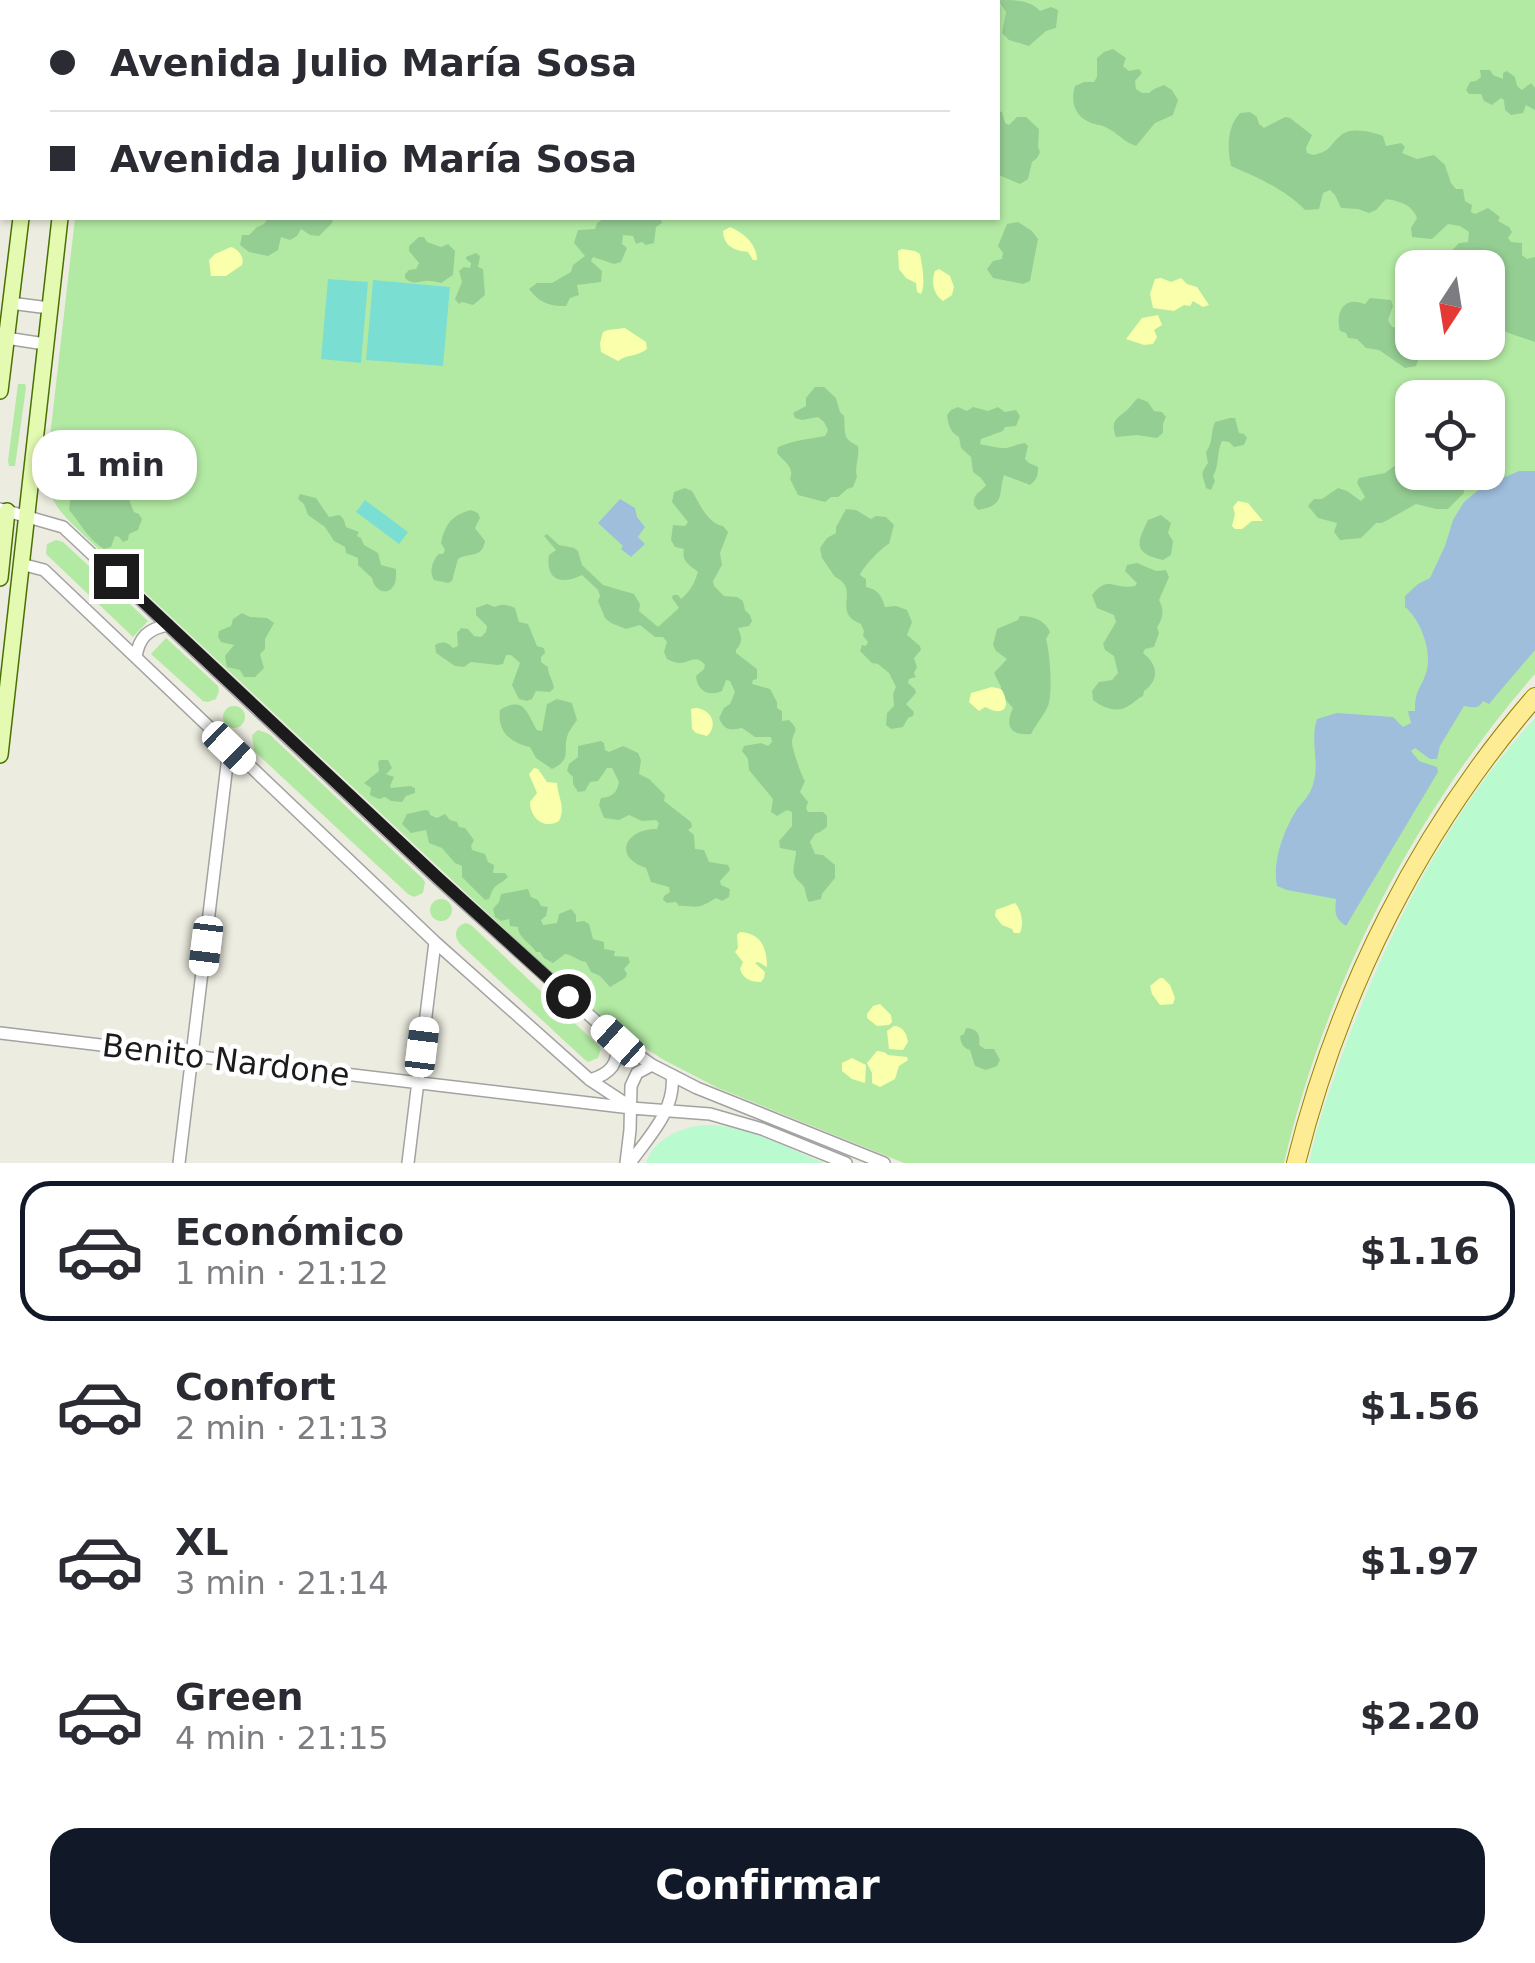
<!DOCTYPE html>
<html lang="es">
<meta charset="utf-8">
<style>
body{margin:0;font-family:"DejaVu Sans",sans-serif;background:#f7f7f7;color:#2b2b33;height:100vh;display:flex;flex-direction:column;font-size:38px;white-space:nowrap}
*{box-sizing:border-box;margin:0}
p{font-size:32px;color:#7c7c81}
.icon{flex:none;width:55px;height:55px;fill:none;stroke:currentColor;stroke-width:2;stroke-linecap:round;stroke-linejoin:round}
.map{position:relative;height:1163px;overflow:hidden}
.sheet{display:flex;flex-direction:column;background:#fff;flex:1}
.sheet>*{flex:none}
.banner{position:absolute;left:0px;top:0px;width:1000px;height:220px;box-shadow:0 2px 8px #0004;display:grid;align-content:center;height:220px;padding:0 50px;background:#fff}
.needle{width:65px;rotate:192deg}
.tools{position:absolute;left:1395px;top:250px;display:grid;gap:20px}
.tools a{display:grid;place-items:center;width:110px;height:110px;border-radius:20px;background:#fff;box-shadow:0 2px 8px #0004;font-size:50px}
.end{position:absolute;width:45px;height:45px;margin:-22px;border:12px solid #1b1b1b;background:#fff;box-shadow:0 0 0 5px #fff}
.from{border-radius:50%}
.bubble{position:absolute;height:70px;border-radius:30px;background:#fff;box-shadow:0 2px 8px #0004;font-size:32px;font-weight:700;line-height:70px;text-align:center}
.car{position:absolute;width:30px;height:60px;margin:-30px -15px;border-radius:12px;box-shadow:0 0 8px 2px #0007;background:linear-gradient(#fff 24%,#345 0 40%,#fff 0 76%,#345 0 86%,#fff 0)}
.banner b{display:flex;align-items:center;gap:35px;height:95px;font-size:38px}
.banner b+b{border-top:2px solid #e1e1e2}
.banner i{width:25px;height:25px;background:#2b2b33}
ul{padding:18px 0 0;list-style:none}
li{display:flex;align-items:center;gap:30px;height:140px;margin:0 20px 15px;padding:0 30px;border:5px solid transparent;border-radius:30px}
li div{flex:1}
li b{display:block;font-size:38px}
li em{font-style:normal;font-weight:700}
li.active{border-color:#111827}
li>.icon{width:90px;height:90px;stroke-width:1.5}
.button{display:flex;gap:20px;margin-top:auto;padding:20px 50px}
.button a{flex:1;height:115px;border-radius:30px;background:#111827;color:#fff;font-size:40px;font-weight:700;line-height:115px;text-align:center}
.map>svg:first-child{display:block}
.grass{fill:#b3eaa3;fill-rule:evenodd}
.forest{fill:#95ce93}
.sand{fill:#faffab}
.park{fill:#b9facf}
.pitch{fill:#7adfd2}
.water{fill:#9ebedc}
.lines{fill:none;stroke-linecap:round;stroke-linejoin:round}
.street-casing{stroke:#a2a2a2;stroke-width:14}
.secondary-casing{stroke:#487102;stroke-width:18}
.primary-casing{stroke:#918700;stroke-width:20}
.street{stroke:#fff;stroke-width:11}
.secondary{stroke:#e3fab0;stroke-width:15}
.primary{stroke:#feec94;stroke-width:18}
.route{stroke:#1b1b1b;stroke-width:12}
.labels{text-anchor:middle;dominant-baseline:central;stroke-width:9;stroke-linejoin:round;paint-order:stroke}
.street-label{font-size:32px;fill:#1b1b1b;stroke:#fff}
</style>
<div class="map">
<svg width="1535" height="1163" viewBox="0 0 1535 1163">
<rect width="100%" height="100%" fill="#edece0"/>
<path class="grass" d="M101,0h1434v674c-121,138 -209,310 -251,489h-380l-186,-75 -54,-28 -44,-28 -59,-50 -471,-441c-33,-32 -45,-38 -42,-87l27,-236h923v-216h-897zM1412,268h76v74h-76zM1412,398h76v74h-76z
M18,384h7l1,4 -11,78h-6l-1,-5z
M56,540l7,2 85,79 -15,16 -87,-83 1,-10z
M166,638l52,48 1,5 -3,8 -8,3 -5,-1 -52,-47z
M223 717a11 11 0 1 1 22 0a11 11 0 1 1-22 0Z
M258,730l11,4 153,144 3,4 -2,11 -9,4 -6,-3 -154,-143 -2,-16z
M430 910a11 11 0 1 1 22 0a11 11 0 1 1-22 0Z
M466,923l5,2 128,121 2,3 -3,9 -10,4 -3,-2 -125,-116c-7,-8 -5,-18 6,-21z"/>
<path class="forest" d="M998,0c17,0 32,0 42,11l11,-4 7,3 -2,18 -10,3 -17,15 -20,-6 -7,-7 4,-21z
M1113,49l13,9 -3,8 6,5 10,-2 3,4 -7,8 1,8 6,4h7l5,-4 10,-4 8,5 6,10 -5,15 -18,8 -19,23c-12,-4 -16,-11 -27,-17 -7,-5 -16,-4 -22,-8 -14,-7 -16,-22 -12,-35l9,-4h10l3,-5v-19l7,-6z
M1480,70h10l3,5 10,4v-6l4,-2 8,6 2,9 5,4 9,-7 4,5v22l-9,-5 -3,8 -12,2 -6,-5 -1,-10 -3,-2 -9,7 -8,-4 -3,-7h-12l-3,-4 4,-8 6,-1 5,-4z
M998,111l4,1 3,11 4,2 8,-8h9l13,12 -1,18 2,5 -3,6 -5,4 -4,17 -8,5 -21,-9z
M1250,112l7,5 2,7 5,4 21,-11 5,1 22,17 -6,13 1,5 6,2c18,-4 15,-8 27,-19 10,-10 32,-4 43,0l3,10 15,-3 4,4 -3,6 15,6 17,-4 11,10 6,18 5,6h7l2,12 7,4 -1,7 4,2 13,-6 12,9 -2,4 11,6 3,5 -4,6 3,4 11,1v12l5,4 8,-2v85c-19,-7 -36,-9 -47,-26l2,-13 -2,-1v-34h-76v17h-3l-2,-14 3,-11 12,-2 9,5 12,-3 16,-17 9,-1 1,-10 -9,-6 -12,-2 -16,15 -20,-2 -1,-9 6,-10c-5,-14 -19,-17 -31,-19l-10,11 -7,3 -11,-4 -17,-1 -6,-13 -5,-5 -7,3 -4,16 -14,1c-19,-20 -48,-33 -74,-44 -4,-19 -4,-39 9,-53z
M268,218h65l-1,5 -13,13 -9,-1 -9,-6 -4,7 -7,4 -9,-3 -3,13 -10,6 -19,-4 -9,-7 2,-10h7l8,-8 7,-3z
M605,218h55l2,5 -6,4 -2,16 -8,2 -4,-3 -6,2 -3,-8 -10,-1 -1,9 5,4 -6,14 -7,2 -21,-7 -2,4 11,10 -1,11 -24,3 2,10 -9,3 -4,8c-17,1 -27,-4 -37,-17l8,-6h15l19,-11 2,-7 12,-9 -11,-13 4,-13 17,-1 2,-6z
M1018,222l14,9 6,8 -8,42 -7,3 -30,-6 -6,-9 6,-8 9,-2 1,-6 -5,-7 9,-22z
M419,237h5l3,5 14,5 7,-3 7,7 -2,24 -12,8c-5,-1 -11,-3 -16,-2 -8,1 -13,4 -20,-3v-4l4,-4 7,-1 3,-6 -10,-12v-5z
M476,253l4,3 -2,11 5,2 2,26 -12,10 -11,-3 -3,2 -4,-5 7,-17 -3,-11 5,-4 6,1 1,-5 -5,-4v-2z
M1370,298l21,2 2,6 -5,14 4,7 8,1 12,-5v19l16,1 -8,11 -4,12 -11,2 -26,-18 -13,-2 -9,-9 -9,-1 -2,-5 -6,-2c-3,-10 -2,-26 11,-29 5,-1 9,1 14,2z
M815,387h9l12,11 4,14 4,4c2,17 -3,22 14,30 2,11 -4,21 -1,31l-4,10 -6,2 -9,8h-7l-6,5 -27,-7 -8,-16c5,-12 -6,-17 -13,-26l1,-6c16,-7 31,-8 47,-11l3,-6 -4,-8 -6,-5 -16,3 -7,-2 -2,-5 13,-7v-8z
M1138,398l10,4 6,9 8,1 4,5 -3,7v9l-6,5 -20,-3 -21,2c-7,-18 3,-19 13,-29 3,-3 5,-7 9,-10z
M958,407l9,4 6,-4 15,4 10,-4 7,5 11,-2 4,6 -4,10 -11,1 -2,4 -22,8 -1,5c5,1 22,5 26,4 7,-1 11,-4 19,-5l3,3 -3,13 4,4 9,4c0,8 -1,13 -8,18l-26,-10c-6,20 2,30 -26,35l-4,-5c-1,-13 6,-11 12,-20l-5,-7 -8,-6 -2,-15 -10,-9 -2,-11c-8,-4 -11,-12 -12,-22l4,-5z
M1230,418h5l4,15 5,1 3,4 -3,7 -10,2 -5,-5 -7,-1c-6,12 -2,24 -9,35l2,5 -4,9 -5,-2c-3,-14 -7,-12 2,-25l-2,-11c8,-11 4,-20 9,-30z
M1412,457v15l62,1 -11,2 1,18 -16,16h-12l-20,-5 -34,19h-6l-15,15 -21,2 -6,-8 3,-9 -19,-5 -10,-12 6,-7h8l16,-11 9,3 14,10 4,-4 -8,-14 2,-5 26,-5 15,-11 7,3z
M91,480l8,6 9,-6h5l4,9h8l1,10 3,1 5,12 5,2 3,5 -4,11 -9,4 -1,6 -5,2 -4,-5 -4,-1 -4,11 -7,2c-18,-12 -21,-23 -35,-39l2,-15 5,-11z
M685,488l7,3c7,12 16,33 31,35l5,6 -8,21 2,12 -9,16 1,5 10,10 13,1 6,4 2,9 5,5 2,6 -3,5 -11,2c4,10 5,14 -2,22v3l21,16v10l-4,1 -1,4 18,5 7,13v6l5,3v10l7,-1c12,12 4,10 3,22 0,6 9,33 13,39l-5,11 8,10 -2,6 2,4h15l4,4v11l-7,5 -5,2 -5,8 5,12 8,1 12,10v13l-13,16 -1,5 -12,3c-3,-4 -3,-10 -5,-15 -2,-4 -8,-7 -10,-12 -2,-7 2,-17 2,-24l-16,-3 -1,-7 13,-15v-14l-5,-2 -10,6 -6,-4 2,-13 -24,-29 -1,-11 -6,-8 2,-5 17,-3 7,3 4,-4 -1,-5h-16l-13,-9c-13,3 -18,2 -23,-10l5,-10 6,-4 5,-12 -5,-11 -4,-1 -4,11c-13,6 -25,0 -26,-15l8,-7 1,-4c-10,-12 -15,-1 -27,-2 -2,0 -9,-3 -11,-4l-3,-7 3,-10 -4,-5h-8l-15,-12 -14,4 -15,-6 -6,-5 -7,-17 2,-5 -2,-6 -16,-15c-20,10 -37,6 -33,-20l7,-5 -12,-14 3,-2 12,11 15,3 4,3 4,14 21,20 31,9 6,10 -1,7 19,16 21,-19 -7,-10 1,-3h5l3,4c10,-9 13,-15 17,-27 -8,-7 -17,-10 -14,-23l-9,-2 -4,-7 2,-15 12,1 3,-4 -16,-20 2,-10z
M300,494l16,4 13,19 11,-2 4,5 2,7 13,5 -2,4 4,2 3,7 14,8 3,12 15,4c0,2 0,13 -1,14 -6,15 -21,8 -23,-5l-14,-13v-7l-12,-5 -1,-6 -11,-6 -9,-14 -17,-12 -4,-11 -6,-5z
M846,509l10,1 15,9 5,-3 10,1 8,8 -5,19c-7,3 -26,23 -29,31l6,4v8c12,3 15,7 19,20l11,-1 11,4 5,12 -5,13 13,11 1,4 -7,8 3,9 -3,6 2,4 -7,2 -1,4 7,6 1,4 -10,11 8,8 -1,4 -5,2 -5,9 -12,2 -5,-4 1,-12 7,-7 -1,-12 3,-7 -7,-14 -11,-9 -6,-1 -12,-12 2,-6 4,1 2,-4 -5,-6 1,-5 -3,-7c-31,-12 1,-34 -26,-47l-13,-19 -2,-10 7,-10 9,-5v-6z
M471,510l7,3 2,5 -5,10 10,13c-3,18 -16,11 -27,18l-6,22 -4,2 -14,-3c-5,-7 -2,-20 5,-26h4l2,-4 -4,-7c4,-19 11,-28 30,-33z
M1161,515l10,8 -3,10 5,8 -2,14 -8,5c-31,-7 -26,-17 -15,-40z
M1137,563l19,8 10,-1 3,7 -10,23c5,10 5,17 -2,27l2,6 -5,14 -9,2 -2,4c15,12 17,26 1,38l-1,5c-5,2 -8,6 -13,9 -12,9 -27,3 -37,-5l-1,-9 7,-9 13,-2 6,-7 -4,-17 -9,-6 -2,-6 13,-22 -2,-7 -17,-7 -5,-13c16,-21 22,-5 43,-9l2,-3 -12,-12 2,-6z
M487,604l8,3c7,-4 12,-2 20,1l4,14 9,2 9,22 7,2 1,5 -4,4v5l7,5c0,8 5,13 6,21l-4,4 -14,-1 -4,8 -5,2 -8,-2 -7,-14 8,-22 -9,-8h-5l-3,9 -6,1 -26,-3 -7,5 -9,-1 -19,-13 -1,-8c8,-4 12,-3 18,3l5,-2 -1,-13 4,-5 7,1 6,7 7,1 5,-5 1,-6 -11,-11v-7z
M242,613l8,4 17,1 7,5 -9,16v10l-5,5 4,14 -9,9h-11l-4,-7 -13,-3 -2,-11 9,-11 -13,-3 -3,-5 1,-6 12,-5 2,-7z
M1020,616c13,0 25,4 30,16l-4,7c4,12 7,56 2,67 -5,11 -12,18 -17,28 -22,2 -26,-9 -18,-26l-13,-14 1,-7 -7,-14 13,-14 -11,-8 -3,-6 4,-16 21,-9z
M557,699l15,4 5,17c-3,5 -7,9 -9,14 -6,17 5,25 -16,35l-16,-11 -6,-11c-20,-4 -33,-16 -30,-37 25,-15 27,4 37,20l5,1 5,-27z
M601,741l3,2 1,7 4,2 14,-6 15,7 3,7 -2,14 10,5 16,16 -1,6 27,21 1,5 -4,3 6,5 1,14 9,1 5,12 19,3 2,5 -10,11 1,4 9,4 -1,8 -7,4 -6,-3c-5,3 -10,6 -15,8 -8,2 -14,-1 -22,0l-3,-4 -9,1 -4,-3 1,-4 6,-4 -1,-5 -18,-5 -5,-14c-35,-12 -19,-40 11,-39l2,-6 -3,-3 -14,1 -13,-6 -10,5 -15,-2 -5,-13 2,-7c11,-1 16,-5 18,-16l-7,-14h-5l-9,13 -8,1 -5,9 -7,1 -5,-8v-7l-6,-6 2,-7 9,-7v-11z
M380,760h8l4,8 -6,6 8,3 -4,9 1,2 19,-2 5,2v5l-9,3 -4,6 -11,-1 -6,-4 -6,2 -9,-4 1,-7 -7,-5 15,-12 -1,-9z
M425,810l4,1 1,4 7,3 8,-4 5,6 7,2 2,5 6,1 9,12 -3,6 1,4 13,4 3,8 6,3 -1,8h12l3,4c-12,11 -13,5 -19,22l-4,1 -23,-23v-11l-7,-3 -13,-15 -13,-5 -3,-13 -15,3 -9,-9 5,-10z
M528,889l3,8 7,3 3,6 7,1 -2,9 -5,4 2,5 14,-2 2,-9 12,-5 5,6v7l8,-1 5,3 4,15 11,3v7l11,2 -1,5 14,1 2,5 -6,7 3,5 -2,4 -15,9 -10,-11 -9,-4 -5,-10c-8,-1 -13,-7 -21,-8l-12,9 -9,-5 -4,-6h-4c-5,-9 -18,-14 -18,-25l-8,-1 -1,-7 -8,2 -6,-4 -2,-8 6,-7 2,-8z
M966,1028c11,0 15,7 13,17l6,4h9l6,11 -3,6 -11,4 -11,-4 -5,-16c-7,-2 -9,-6 -10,-14l4,-2z"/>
<path class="sand" d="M730,227c14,6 27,17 27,33h-4l-5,-8c-14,-2 -24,-5 -25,-21z
M231,247c7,2 14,10 11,18l-16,11h-15l-2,-16 6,-6z
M902,249l13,2 5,3c2,12 6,29 1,40l-4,-2 -1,-9 -10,-5 -7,-9 -1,-18z
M939,269l11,7 4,11 -2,8 -9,6c-10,-7 -12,-19 -8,-30z
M1161,278l10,4 10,-4 6,6 10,3 12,18 -6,2 -10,-6 -3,5 -6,-1 -10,6 -21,-3 -3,-14 5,-15z
M1158,315l4,10 -8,5 3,7 -4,7 -9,1 -18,-6 16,-21z
M625,328l21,14 1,7c-10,8 -20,5 -29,12l-17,-9 -1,-9 3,-11 5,-2z
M129,446l10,3v15l3,-1 2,-10 16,5 3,8 -9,17c-7,2 -9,3 -17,0 -13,-6 -29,-31 -8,-37z
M1238,501l10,2 15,18h-11l-10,8h-7l-3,-3 3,-12 -2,-7z
M992,687l9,2c5,6 10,24 -5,22 -4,0 -7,-3 -11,-4l-6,4 -10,-9 2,-9z
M696,708c15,1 23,17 11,28l-11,-3 -4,-4 -1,-20z
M534,768l4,1 9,13 10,1c1,15 9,24 2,38 -15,9 -29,-3 -29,-19l7,-9 -8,-19z
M1015,903c7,8 9,20 5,30h-6l-2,-4 -10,-4 -7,-9 1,-6z
M740,932c21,1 27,16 27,35l-9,-5 -3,1 10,9 -1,6 -3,4c-10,0 -18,-3 -21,-13l3,-7 -8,-10 3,-4 -1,-13z
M1160,978h3l7,7 5,13 -2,6 -13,1 -8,-11 -2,-8z
M880,1004l11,11 1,7 -3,3 -12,1 -10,-8v-4l6,-8z
M894,1026c9,0 13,8 14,16l-5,8 -14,-1 -2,-18z
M877,1051l7,1 4,3 19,2 1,3 -9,6 -4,13 -15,8 -8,-4v-10l-5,-10z
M852,1058l14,7 -1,18 -13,-4 -10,-8v-8z"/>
<path class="park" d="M1535,718v445h-226c9,-43 24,-83 39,-124 44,-114 103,-230 187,-321z
M706,1125c41,0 80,23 118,38h-178c7,-24 37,-37 60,-38z"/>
<path class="pitch" d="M328,279l40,3 -7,81 -40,-4z
M373,280l77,7 -7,79 -77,-6z
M365,500l43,32 -9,12 -43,-32z"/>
<path class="water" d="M1519,471h16v179l-46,54 -6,-3c-5,9 -10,6 -19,5l-24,40 -3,13h-7l-15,-11 -4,3 8,10 18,6 1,5 -92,154c-12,-8 -11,-13 -10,-27l-49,-9 -10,-4c-5,-25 7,-56 20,-77 5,-6 11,-12 14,-19 11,-26 -2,-45 6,-71l20,-6 56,4 10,10 8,-4 -3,-12h7c0,-22 5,-20 11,-38 7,-20 -5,-53 -21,-66v-11l13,-12 12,-6 15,-32 8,-26 11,-18 18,-15z
M620,499l15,9 2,9 8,10 -7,10 7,7 -14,13 -10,-8 2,-3 -25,-23z"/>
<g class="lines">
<defs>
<path id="street" d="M10,0l3,2
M10,303l39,5
M6,338l39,6
M0,509l63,18 375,352 180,162 34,24 45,23 187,75
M21,564l23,6 391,372 155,138 38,25
M136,657c3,-20 12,-28 32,-32
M0,1033l631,75 79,6 52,15 84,34
M590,1080c22,-7 28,-16 28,-39
M179,1163l50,-415
M408,1163l27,-221
M626,1163l4,-33 1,-44 6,-13 15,-8
M630,1163c19,-27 46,-53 42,-88"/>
<path id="secondary" d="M46,2l1,-2
M86,2v-2
M0,391l21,-173
M0,578l7,-67
M0,755l60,-537"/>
<path id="primary" d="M1296,1163c43,-172 123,-332 239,-466"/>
</defs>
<use href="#street" class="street-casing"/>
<use href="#secondary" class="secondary-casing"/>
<use href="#primary" class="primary-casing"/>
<use href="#street" class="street"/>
<use href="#secondary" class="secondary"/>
<use href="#primary" class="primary"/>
</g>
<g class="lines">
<path class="route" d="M116,576l322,302 130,118"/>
</g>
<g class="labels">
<g class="street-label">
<text transform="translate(226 1060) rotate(7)">Benito Nardone</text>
</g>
</g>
</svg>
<div class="tools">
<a><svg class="needle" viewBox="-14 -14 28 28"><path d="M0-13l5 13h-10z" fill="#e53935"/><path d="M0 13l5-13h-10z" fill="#7c7c81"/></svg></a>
<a><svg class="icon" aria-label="locate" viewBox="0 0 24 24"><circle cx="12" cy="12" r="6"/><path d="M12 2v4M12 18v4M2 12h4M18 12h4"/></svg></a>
</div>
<i class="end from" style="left:568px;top:996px"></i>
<i class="end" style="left:116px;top:576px"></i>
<div class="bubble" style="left:32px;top:430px;width:165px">1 min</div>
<i class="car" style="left:229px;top:748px;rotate:134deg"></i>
<i class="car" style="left:206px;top:946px;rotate:187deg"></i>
<i class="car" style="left:618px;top:1041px;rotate:312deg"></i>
<i class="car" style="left:422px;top:1047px;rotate:7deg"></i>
<div class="banner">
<b><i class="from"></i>Avenida Julio María Sosa</b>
<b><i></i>Avenida Julio María Sosa</b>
</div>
</div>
<section class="sheet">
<ul>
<li class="active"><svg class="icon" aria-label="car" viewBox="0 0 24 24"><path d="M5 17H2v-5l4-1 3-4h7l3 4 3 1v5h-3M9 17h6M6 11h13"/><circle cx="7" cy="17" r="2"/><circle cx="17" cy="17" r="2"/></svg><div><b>Económico</b><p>1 min · 21:12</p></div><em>$1.16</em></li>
<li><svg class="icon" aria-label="car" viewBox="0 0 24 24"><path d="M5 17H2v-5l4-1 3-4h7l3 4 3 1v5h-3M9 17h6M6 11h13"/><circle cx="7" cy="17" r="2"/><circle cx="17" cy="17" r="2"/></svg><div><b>Confort</b><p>2 min · 21:13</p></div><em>$1.56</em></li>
<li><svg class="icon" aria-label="car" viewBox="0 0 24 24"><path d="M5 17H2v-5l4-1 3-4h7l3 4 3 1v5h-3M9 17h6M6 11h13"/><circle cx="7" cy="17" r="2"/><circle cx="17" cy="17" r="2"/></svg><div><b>XL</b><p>3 min · 21:14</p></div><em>$1.97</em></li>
<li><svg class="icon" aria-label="car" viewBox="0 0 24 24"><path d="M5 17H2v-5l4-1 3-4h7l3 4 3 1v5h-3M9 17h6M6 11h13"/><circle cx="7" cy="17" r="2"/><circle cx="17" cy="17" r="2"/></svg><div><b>Green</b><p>4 min · 21:15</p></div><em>$2.20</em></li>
</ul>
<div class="button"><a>Confirmar</a></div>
</section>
